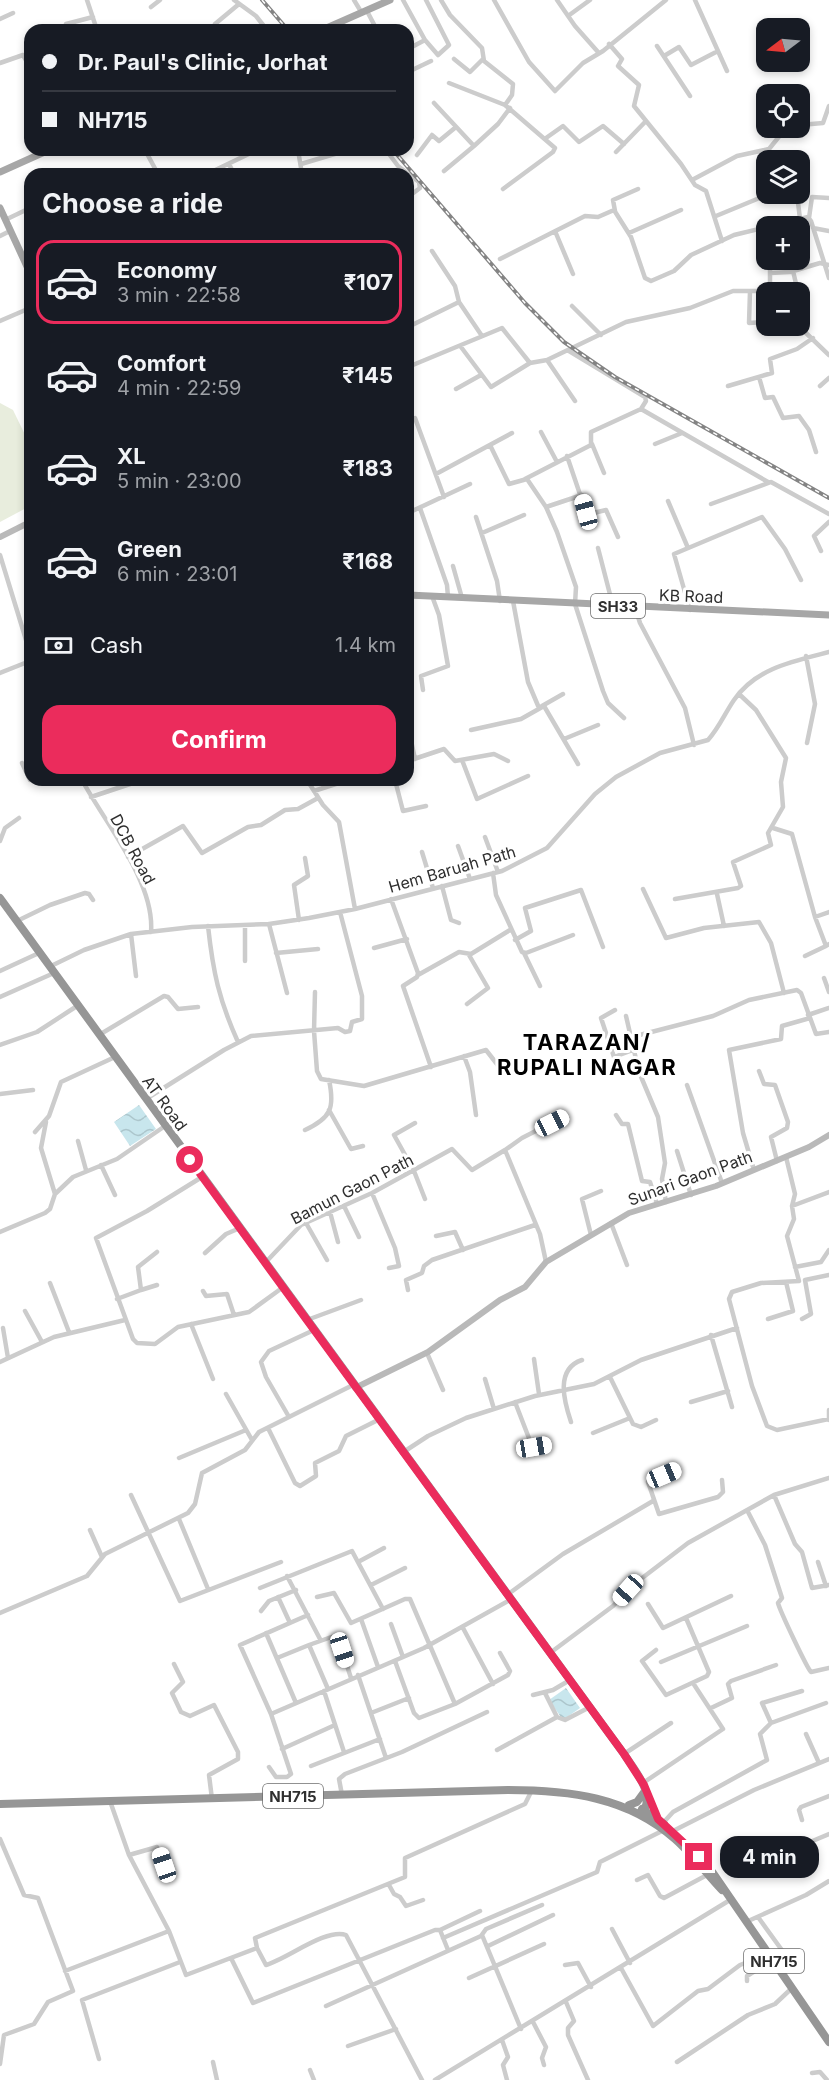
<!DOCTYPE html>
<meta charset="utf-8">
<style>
body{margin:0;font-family:Inter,sans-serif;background:#20242c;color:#f1f3f6;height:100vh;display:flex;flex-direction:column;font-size:22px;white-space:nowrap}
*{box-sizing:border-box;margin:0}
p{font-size:20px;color:#9ea1a6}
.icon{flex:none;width:33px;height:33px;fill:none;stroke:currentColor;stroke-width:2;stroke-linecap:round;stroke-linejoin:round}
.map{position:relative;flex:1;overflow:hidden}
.drawer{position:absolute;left:24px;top:168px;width:390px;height:618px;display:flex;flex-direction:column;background:#171b24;border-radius:18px;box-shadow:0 3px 9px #0003}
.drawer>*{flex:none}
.top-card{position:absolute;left:24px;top:24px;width:390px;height:132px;border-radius:18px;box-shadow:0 3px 9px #0003;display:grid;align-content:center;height:132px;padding:0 18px;background:#171b24}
.needle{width:39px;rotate:254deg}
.controls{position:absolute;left:756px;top:18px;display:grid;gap:12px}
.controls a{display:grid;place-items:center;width:54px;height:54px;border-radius:12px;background:#171b24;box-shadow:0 3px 9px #0003;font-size:30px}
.end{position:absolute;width:27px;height:27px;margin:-14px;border:8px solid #eb2c5c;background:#fff;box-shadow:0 0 0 3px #fff}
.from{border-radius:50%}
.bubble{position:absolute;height:42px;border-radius:18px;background:#171b24;box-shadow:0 3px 9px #0003;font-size:20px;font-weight:700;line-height:42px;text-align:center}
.car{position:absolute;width:18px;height:36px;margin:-18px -9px;border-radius:8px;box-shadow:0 0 4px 2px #0007;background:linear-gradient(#fff 24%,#345 0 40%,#fff 0 76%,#345 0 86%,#fff 0)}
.top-card b{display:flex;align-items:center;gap:21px;height:57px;font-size:22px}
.top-card b+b{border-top:2px solid #363941}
.top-card i{width:15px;height:15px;background:#f1f3f6}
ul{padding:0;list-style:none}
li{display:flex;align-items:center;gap:18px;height:84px;margin:0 12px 9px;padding:0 6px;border:3px solid transparent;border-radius:18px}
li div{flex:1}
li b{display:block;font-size:22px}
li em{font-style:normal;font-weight:700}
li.selected{border-color:#eb2c5c}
li>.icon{width:54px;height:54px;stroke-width:1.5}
h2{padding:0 18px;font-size:27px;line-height:72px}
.pay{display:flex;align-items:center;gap:15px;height:66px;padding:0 18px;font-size:22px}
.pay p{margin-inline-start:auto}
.cta{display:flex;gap:12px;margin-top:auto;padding:12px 18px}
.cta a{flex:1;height:69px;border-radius:18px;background:#eb2c5c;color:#fff;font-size:24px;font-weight:700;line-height:69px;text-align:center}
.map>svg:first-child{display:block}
.pitch{fill:#e8eddd}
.water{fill:url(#water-waves)}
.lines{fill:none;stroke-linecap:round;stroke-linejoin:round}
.street{stroke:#ccc;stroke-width:4.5}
.secondary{stroke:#b9b9b9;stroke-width:6}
.primary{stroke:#a7a7a7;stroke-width:7}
.highway{stroke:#969696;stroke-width:8}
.rail-casing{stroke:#848484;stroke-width:4}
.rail{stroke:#fff;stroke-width:1.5;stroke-dasharray:4.5;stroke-linecap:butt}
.route{stroke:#eb2c5c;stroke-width:8}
.labels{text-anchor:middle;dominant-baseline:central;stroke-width:6;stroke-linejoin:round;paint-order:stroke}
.shield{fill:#fff;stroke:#6d6d6d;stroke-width:1.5}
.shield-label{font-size:15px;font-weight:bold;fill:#2f2f2f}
.street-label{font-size:16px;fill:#2f2f2f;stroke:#fff}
.district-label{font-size:22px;font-weight:bold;letter-spacing:1.5px;fill:#000;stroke:#fff}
</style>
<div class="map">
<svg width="829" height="2080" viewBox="0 0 829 2080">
<defs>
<pattern id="water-waves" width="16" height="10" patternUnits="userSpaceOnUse" patternTransform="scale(1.5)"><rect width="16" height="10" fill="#c8e6ed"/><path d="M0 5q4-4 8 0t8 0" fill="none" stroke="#acc6cc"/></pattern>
</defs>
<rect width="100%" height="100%" fill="#fff"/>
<path class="pitch" d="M0,403l13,7 17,35v61l-30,16z"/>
<path class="water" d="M139,1105l17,24 -26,17 -16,-24z
M566,1688l14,20 -17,12 -14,-20z"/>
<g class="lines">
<path class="street" d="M87,0l10,30
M234,0l22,16 11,14
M354,0l6,10
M403,0l22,40 -17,9
M441,0l9,15 32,33 2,13 29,23 -1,11 -7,10
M494,0l35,62 26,29 28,-28 20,-12 63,-51
M557,0l18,26 23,26
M695,0l32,71
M151,7l9,-7
M368,13l9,17
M568,16l22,-16
M0,19l13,-6
M215,24l24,-20
M64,30l2,-6 27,-7
M425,40l13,15 11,-10 -23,-45
M609,44l13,15 -4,7 21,19 -5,21 47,58 14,21 11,6 16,50
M657,46l33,50
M664,56l15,-9 12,18 27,-14
M454,59l16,13 13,-13
M0,63l23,-8 7,12
M408,72l23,-11
M449,83l56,22 50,43 -2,4 -50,37
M434,103l40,43 24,-22 12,-16
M800,125l23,-2 6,-17
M546,138l17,-12 16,16 24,-16 21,18
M145,150l13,24
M298,150l4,24
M386,150l12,16 21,16 1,6 -12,9
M616,152l30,-31
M417,155l15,-20 7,6 17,-14
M229,164l5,10
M301,164l47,-14
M444,171l30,-25
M168,174h1
M207,174l50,-24
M692,180l45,-24 32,-7 17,-21
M797,194l3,25
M615,211l-2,-11 25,-11
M716,216l53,-22
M809,218l3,-21 17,1
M5,220l25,-12
M813,228l16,3
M555,231l18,43
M629,233l52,-23
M0,236l10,-5
M432,251l23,35 4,16 23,34
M500,259l85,-43 13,1 16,-7 17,27 14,41 6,3 23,-10 17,-16 43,-20 74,-18 3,4 18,57
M793,271l5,21
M770,273l20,-1 30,-9 9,2
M750,291l-1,32 17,-1
M800,302l6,31 23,22
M572,306l29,29
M0,321l30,-13
M408,327l51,-25
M461,347l30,40 39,-24
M547,360l79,-38 64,-14 43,-17h34l3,-3v-28
M408,367l94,-39 28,35 17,-3 28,41
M759,377l6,21 8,-1 10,21 16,-2 10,14 7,22
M728,386l44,-13 -2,-14 27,-10 16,-11
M820,386l9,-8
M456,389l25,-14
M641,409l127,73
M415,418l29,79
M541,432l16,30
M592,444l12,29
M655,444l27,-11
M490,445l19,39 18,-5 19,28 11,25 19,55 -1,17 28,87 5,12 16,15
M567,456l19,56 3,2 17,-4 12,27
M436,474l76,-41
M525,479l66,-34v-13l50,-23 5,-8 -1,-4 -76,-46
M668,501l20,47
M711,504l60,-22 58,32
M546,507l36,-12
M420,508l27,77 1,12
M408,513l62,-29
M476,517l21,64 3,20
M482,533l42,-18
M598,548l15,58
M821,551l-7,-15 15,-14
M0,555l30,98
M453,566l9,32
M513,601l15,81 11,26
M635,607l5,16 45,85 9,37
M690,610l-16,-56 88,-37 23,32 16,31
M806,656l9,48 -8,39
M0,673l30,-12
M423,690l-2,-14 27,-10 -9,-51 -7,-19
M542,706l21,-12
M408,727l7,32
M471,730l50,-11 23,-13 34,58
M564,739l34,-14
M462,760l15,39 51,-23
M408,761l36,-12 11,12 39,-7 14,7
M22,763l8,17
M82,780c23,43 73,102 69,152
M307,780l16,25 16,17 16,87
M395,780l8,31 23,-5
M314,791l34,-11
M91,797l51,-17
M773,828l19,6 23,83 11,29 3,-2
M485,837l13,35
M0,841l5,-13 14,-10
M458,846l12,33
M422,852l11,36
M128,857l55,-31 19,27 46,-26 13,-2 24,-15 13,-1 20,-11
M493,873l3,22 26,57 4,1 47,-18
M442,886l9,34 8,3
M643,889l23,49 38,-10 55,-6 12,21 13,50
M717,894l7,32
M391,899l27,74 -1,4 -14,9 28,81
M675,899l63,-11 3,-2 -8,-24 38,-17 -3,-12 15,-26 -2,-25 5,-24 -30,-48 -17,-16
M815,917l14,-5
M299,920l-5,-35 14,-9 -3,-18
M17,921l33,-16 35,-12 4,1 4,6
M269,924l18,69
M208,926c5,46 11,74 30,116
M131,934l5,42
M515,940l16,-9 -6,-23 56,-18 22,57
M374,948l33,-9
M276,953l42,-4
M524,953l16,33
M805,956l21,-10
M245,961v-36
M49,967l35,-17 47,-16 61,-7 77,-3 40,-6 46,-9 147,-38 45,-23 48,-54 21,-17 44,-24 48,-13c11,-12 17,-27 26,-40 22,-32 60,-39 95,-48
M0,971l39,-18
M418,975l41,-23 12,2 39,-24
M824,978l5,14
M315,992l-1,39 3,40 4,8 43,7 122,-36 14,18
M0,997l54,-24
M467,1004l21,-16 -19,-33
M615,1010l-14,8 13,39 19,-7
M808,1015l21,-7
M626,1016l13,56 19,45 7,46 -3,16 4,23
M99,1035l65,-39 4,1 10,12 20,-2
M632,1037l81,-21 36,-16 48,-10 4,3 15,41 13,-2
M0,1045l37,-13 40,-26
M464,1056l6,16 6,43
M759,1071l5,13 11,1 13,37 -1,6 -16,9 6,24
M687,1085l35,98
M0,1094l33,-4
M146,1099l78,-49 27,-14 87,-8 7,4 5,-1 2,-9 10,-3v-23l-22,-84
M329,1110l22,39 12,-3
M616,1115l6,9h6l14,57 8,1 7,22
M46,1122l-5,26 14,46
M415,1123l-21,12 20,36 11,28
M305,1130c26,-12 30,-22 24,-50
M35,1132l14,-16 12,-34 54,-25
M78,1141l8,29
M505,1150l17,-12 43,-22
M677,1151l14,44
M786,1157l9,37 -3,12 2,13 -7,17 12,45 -38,2 -29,9 -3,7 23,87 15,40 10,4 52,-11
M101,1165l14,30
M754,1170l-11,-37 -14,-83 52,-11 1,-13 28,-8
M202,1177l-55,34 -51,27 37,101 4,4 18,1 23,-17 71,-15 33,-24
M372,1193l23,55 4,18 -10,2
M344,1206l15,31
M792,1206l37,-14
M330,1212l8,30
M306,1223l21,37
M611,1223l16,42
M0,1232l45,-19 5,-4 5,-15 18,-17 44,-18 48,-33
M591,1235l-9,-36 19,-8
M436,1236l19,-4 8,18
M205,1253l21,-19 14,-6
M265,1263l36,-38 71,-32 80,-44 20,21 33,-20 35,84 6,28
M795,1267l26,-5 8,-12
M805,1280l24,-5
M50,1283l19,49
M141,1290l16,-5
M408,1290l-2,-10 16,-7 2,-7 8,-6 103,-35
M203,1291l3,5 21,-2 7,21
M117,1299l24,-9 -3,-23 19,-15
M25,1311l17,31
M768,1319l25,-8 -7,-29
M802,1319l9,-5 -6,-34
M307,1320l54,-20
M191,1324l22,55
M3,1328l5,30
M711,1335l21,72
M427,1353l16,37
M534,1359l5,35
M0,1362l54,-25 71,-17
M610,1377l23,47 8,3 15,-7
M485,1379l9,30
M226,1394l26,46
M515,1402l17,44 16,-1
M691,1402l37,-11
M829,1410v10
M289,1417l-23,-40 -5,-15 8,-11 45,-21
M571,1422c-7,-21 -16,-53 11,-62
M268,1428l27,55 5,3 16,-10 -1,-13 24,-12 7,-15 32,-16
M593,1433l37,-15
M402,1453l26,-17 38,-18 69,-22 59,-12 47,-24 96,-32
M179,1458l67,-28
M679,1469l-31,13 11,32 59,-17 5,-5 -1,-12
M131,1495l49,106 101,-39
M774,1495l21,49 7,8 10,36 17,-3
M747,1510l18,35 17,53 -4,5c2,8 29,65 33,69l18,-4
M179,1519l29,70
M90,1530l12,27
M358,1562l26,-14
M818,1562l8,24
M287,1576l33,63
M371,1585l34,-17
M260,1588l92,-37 31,58
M507,1595l56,-41 90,-53
M278,1597l12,26
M317,1597l17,-4 17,30 54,-24h5l45,105
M648,1604l15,24 68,-32
M261,1611l8,-10 27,-11
M0,1613l87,-37 18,-22 83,-41 7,-9 7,-31 43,-23 14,-18 94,-47
M361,1619l17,48
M391,1624l12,33
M463,1628l30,56
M266,1633l30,70
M656,1650l-14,11 24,34 41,-19 2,-4 -23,-54
M550,1653l63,-47 20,-21 55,-42 86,-48 55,-17
M277,1658l32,-13
M395,1661l19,52 5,5 36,-14 53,-29 2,-4 -10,-18
M661,1662l86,-36
M174,1664l9,18 -11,11 9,19 9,4 24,-11 24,47v7l-29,16 3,24
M358,1675l28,83
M328,1689l-19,-44 28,-10 14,43
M324,1691l20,61
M545,1693l12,24
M533,1695l20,-5 17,-10
M711,1708l21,-10 -4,-14 3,-3 45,-16
M371,1713l38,-15
M271,1714l153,-66 86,-48
M771,1723l55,-20
M806,1734l13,29
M282,1749l53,-24
M497,1750l60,-33 8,3 25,-13
M624,1754l47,-31
M311,1766l69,-27
M269,1767l7,10h11l4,-3 -20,-60 -31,-69 68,-30
M643,1783l80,-54 -30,-46
M342,1795l-3,-16 6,-5 57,-22 85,-40
M110,1801l19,54 40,76 17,44 71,-27
M802,1820l-3,-10 2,-3 28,-11
M663,1823l10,-11 94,-52 -7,-26 11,-11 -9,-20 40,-12
M673,1831l81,-41 75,-31
M0,1839l24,56 14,3 35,93 -25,11 -14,22 -30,11 -4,29
M791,1850l38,-16
M129,1855l28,-8 12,33
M637,1880l11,-5 12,21 4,2 43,-23
M389,1885l5,9 6,3 6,9 17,-6
M746,1922l60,-27 23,-14
M612,1929l18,34
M440,1930l8,20
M482,1935l39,94
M443,1938l154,-66 3,-10 64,-32
M488,1946l65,-31
M231,1958l22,45 182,-73h5l40,-19
M565,1965l13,-2 13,24
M621,1968l32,58 45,-35 10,-2 32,-24 29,-11
M65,1971l104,-40
M469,1978l75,-34
M747,1981v-5l37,-23 -26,-36
M566,2002l8,19 -6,7v7l20,45
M326,2006l155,-70 5,-7 56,-24
M533,2022l13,25 -4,11 2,7
M502,2040l6,17 -5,8 4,15
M348,2046l48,-17
M99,2059l-17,-59 98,-38
M213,2062l4,18
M677,2062l71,-47 27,-11 17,-16
M310,2070l4,10
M812,2073l8,-1 7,8
M422,2080l-76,-145c-20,-7 -59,24 -80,30l-9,-17 -2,-10 150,-61v-19l120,-54 7,-14
M435,2080l295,-180"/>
<path class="secondary" d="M0,537l30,-15
M355,1388l73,-36 72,-52 25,-13 21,-25 83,-49 87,-27 93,-39 20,-12"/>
<path class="primary" d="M322,30l68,-30
M0,172l49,-22
M0,208l30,65
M408,595l421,20"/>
<path class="highway" d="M0,898l624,856c12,18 32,40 18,61
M0,1804l508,-14c61,0 120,7 167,49 17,15 31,34 47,51
M629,1805l8,-3 8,-11
M642,1809l22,15
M691,1848l22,25 116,169"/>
<defs>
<path id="rail" d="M262,0l26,30
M393,150l132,153 39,39 51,35 214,121"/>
</defs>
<use href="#rail" class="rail-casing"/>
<use href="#rail" class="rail"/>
</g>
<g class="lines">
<path class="route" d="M190,1160l434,594 20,31 14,34 41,38"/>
</g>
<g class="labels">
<g class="shield">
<rect x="591" y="594" width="54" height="24" rx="4.5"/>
<rect x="263" y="1784" width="60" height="24" rx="4.5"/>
<rect x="744" y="1949" width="60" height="24" rx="4.5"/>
</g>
<g class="shield-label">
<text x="618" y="606">SH33</text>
<text x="293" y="1796">NH715</text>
<text x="774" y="1961">NH715</text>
</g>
<g class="street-label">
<text transform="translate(691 596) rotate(2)">KB Road</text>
<text transform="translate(133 849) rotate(62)">DCB Road</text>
<text transform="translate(452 869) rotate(-16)">Hem Baruah Path</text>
<text transform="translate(165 1103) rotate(54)">AT Road</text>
<text transform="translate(690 1178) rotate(-20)">Sunari Gaon Path</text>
<text transform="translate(352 1189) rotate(-27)">Bamun Gaon Path</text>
</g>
<g class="district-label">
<text x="587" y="1042">TARAZAN/<tspan x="587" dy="25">RUPALI NAGAR</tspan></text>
</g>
</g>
</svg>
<div class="controls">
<a><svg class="needle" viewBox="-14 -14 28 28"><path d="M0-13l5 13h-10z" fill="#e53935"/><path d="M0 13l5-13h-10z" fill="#9ea1a6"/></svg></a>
<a><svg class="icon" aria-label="locate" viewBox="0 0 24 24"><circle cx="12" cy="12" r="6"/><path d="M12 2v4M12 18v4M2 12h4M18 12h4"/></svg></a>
<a><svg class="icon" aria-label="layers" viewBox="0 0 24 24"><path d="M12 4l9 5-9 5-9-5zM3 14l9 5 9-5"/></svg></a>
<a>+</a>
<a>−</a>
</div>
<i class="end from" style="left:190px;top:1160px"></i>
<i class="end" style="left:699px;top:1857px"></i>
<div class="bubble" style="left:720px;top:1836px;width:99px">4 min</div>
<i class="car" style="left:586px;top:512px;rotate:345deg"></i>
<i class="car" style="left:552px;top:1123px;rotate:63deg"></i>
<i class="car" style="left:534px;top:1447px;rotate:81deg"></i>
<i class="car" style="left:664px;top:1475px;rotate:67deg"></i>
<i class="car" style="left:628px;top:1590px;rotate:222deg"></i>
<i class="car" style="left:342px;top:1650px;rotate:162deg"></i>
<i class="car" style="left:164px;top:1865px;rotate:341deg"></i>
<div class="top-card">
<b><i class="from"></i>Dr. Paul's Clinic, Jorhat</b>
<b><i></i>NH715</b>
</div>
<section class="drawer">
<h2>Choose a ride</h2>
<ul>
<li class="selected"><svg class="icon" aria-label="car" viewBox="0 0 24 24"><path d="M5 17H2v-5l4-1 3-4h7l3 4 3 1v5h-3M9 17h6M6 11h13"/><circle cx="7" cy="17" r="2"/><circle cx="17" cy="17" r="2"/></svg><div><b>Economy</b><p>3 min · 22:58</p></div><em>₹107</em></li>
<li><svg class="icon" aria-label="car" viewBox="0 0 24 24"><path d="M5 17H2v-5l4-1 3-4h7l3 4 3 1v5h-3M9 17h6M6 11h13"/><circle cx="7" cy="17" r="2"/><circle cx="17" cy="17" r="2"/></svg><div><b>Comfort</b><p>4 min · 22:59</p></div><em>₹145</em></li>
<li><svg class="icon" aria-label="car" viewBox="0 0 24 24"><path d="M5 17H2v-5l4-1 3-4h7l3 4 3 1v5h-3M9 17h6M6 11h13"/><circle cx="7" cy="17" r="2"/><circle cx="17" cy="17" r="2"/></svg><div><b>XL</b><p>5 min · 23:00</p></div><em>₹183</em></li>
<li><svg class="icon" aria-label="car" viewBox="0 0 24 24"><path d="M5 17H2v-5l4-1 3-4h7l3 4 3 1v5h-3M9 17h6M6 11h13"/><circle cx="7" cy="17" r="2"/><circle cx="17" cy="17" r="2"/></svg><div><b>Green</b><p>6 min · 23:01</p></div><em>₹168</em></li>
</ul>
<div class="pay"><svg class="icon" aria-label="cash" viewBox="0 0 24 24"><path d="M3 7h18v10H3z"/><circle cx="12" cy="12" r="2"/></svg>Cash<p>1.4 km</p></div>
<div class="cta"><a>Confirm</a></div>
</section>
</div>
